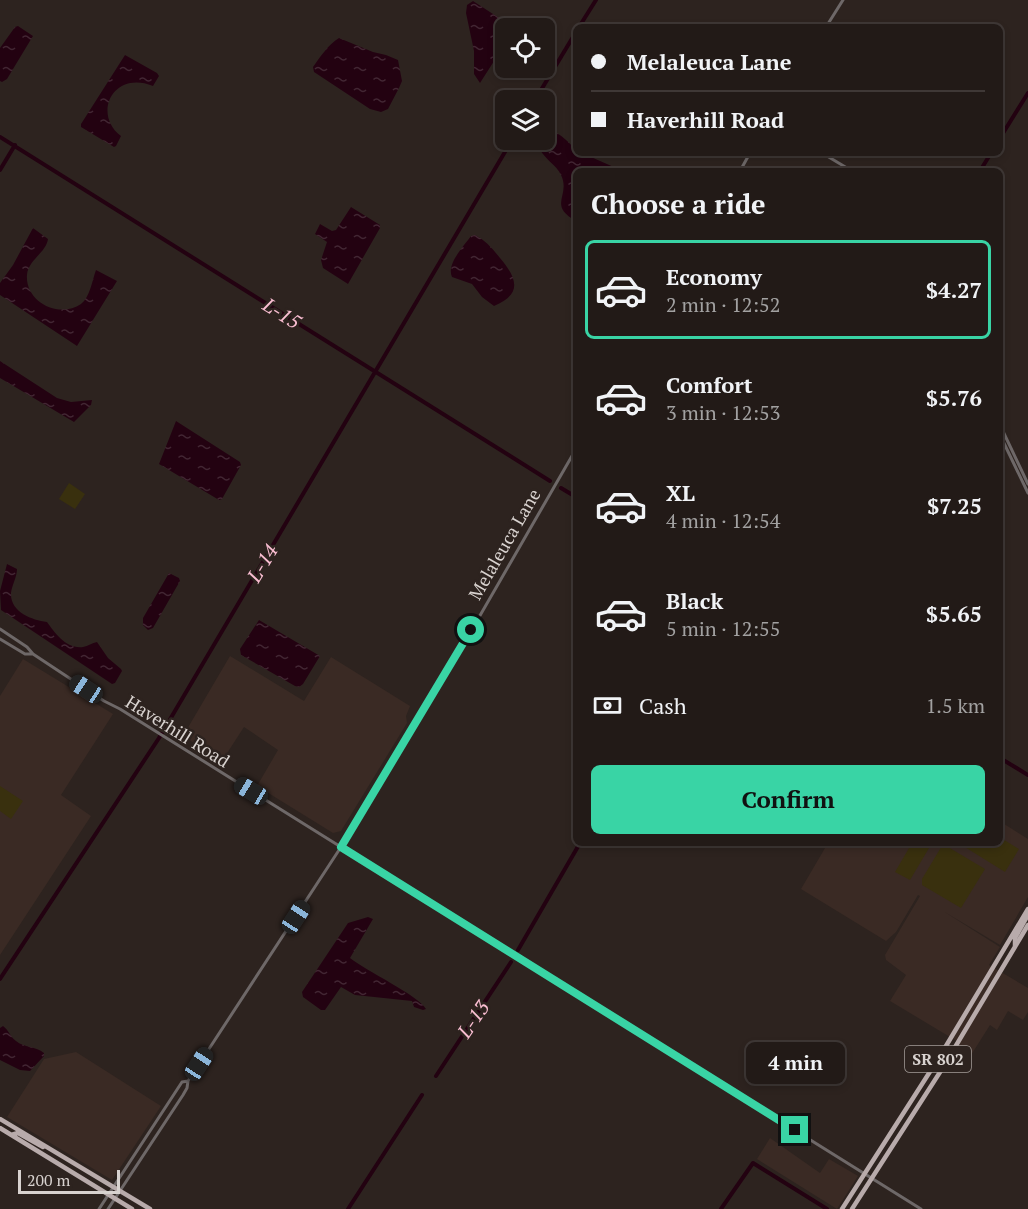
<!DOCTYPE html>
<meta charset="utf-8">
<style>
body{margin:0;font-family:"PT Serif",serif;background:#2a2320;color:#f1f3f6;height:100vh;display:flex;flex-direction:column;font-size:22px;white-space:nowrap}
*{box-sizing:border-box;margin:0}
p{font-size:20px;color:#a2a1a1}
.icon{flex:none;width:33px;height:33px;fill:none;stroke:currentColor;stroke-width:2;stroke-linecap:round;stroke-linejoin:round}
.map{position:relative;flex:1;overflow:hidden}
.panel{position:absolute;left:573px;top:168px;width:430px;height:678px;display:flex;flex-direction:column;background:#221a17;border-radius:9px;box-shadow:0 3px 9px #0003,0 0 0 2px #3f3836}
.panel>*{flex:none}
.top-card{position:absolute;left:573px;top:24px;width:430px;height:132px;border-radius:9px;box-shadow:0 3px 9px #0003,0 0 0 2px #3f3836;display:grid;align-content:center;height:132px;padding:0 18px;background:#221a17}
.controls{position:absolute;left:495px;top:18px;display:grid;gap:12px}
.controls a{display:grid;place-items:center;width:60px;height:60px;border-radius:9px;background:#221a17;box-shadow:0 3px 9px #0003,0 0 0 2px #3f3836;font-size:30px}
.scale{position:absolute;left:18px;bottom:15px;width:102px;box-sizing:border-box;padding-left:6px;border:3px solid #d8d2cf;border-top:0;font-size:16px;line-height:21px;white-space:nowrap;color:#d8d2cf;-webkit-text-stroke:4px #2d231f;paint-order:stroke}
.end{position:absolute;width:27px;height:27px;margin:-14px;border:8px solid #39d4a5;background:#111;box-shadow:0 0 0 3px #111}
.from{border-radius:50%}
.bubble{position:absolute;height:42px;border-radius:9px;background:#221a17;box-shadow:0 3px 9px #0003,0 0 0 2px #3f3836;font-size:20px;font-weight:600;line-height:42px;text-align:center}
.car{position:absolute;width:18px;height:36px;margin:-18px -9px;border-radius:8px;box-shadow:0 0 4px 2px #0007;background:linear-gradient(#222 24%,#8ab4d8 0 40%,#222 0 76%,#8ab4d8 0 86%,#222 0)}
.top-card b{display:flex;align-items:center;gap:21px;height:57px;font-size:22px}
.top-card b+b{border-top:2px solid #3f3836}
.top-card i{width:15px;height:15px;background:#f1f3f6}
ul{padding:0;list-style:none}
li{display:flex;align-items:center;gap:18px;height:99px;margin:0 12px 9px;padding:0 6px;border:3px solid transparent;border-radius:9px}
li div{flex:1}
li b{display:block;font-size:22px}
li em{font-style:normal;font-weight:600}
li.current{border-color:#39d4a5}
li>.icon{width:54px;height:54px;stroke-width:1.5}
h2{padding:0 18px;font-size:27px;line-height:72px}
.pay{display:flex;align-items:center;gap:15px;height:66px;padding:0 18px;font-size:22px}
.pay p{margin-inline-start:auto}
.cta{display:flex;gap:12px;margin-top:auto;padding:12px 18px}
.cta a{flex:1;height:69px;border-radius:9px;background:#39d4a5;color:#111;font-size:24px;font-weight:600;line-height:69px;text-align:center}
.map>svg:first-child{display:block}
.built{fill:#3a2a24}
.green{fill:#39300e}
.water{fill:url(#water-ripples)}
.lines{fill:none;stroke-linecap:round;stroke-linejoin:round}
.canal{stroke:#230211;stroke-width:4}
.minor{stroke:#6e6868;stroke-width:3}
.major{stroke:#b8abab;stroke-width:4.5}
.route{stroke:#39d4a5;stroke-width:8}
.labels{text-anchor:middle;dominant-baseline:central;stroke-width:5;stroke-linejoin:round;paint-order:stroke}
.shield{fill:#2d231f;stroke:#a59e9a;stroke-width:1.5}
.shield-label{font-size:16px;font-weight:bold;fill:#d8d2cf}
.street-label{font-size:18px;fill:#d8d2cf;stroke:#2d231f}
.water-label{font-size:20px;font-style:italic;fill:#fabed2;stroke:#2d231f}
</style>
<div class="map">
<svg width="1028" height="1209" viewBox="0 0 1028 1209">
<defs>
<pattern id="water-ripples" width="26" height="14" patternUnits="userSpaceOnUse" patternTransform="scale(1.5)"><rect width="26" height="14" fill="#230211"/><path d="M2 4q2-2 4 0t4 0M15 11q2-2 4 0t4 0" fill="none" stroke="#422633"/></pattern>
</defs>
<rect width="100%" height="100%" fill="#2d231f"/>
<path class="built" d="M230,656l74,45 27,-44 79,49 -4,10 1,7 -66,108 -8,2 -76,-47 21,-36 -34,-23 -22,34 -39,-25z
M23,659l90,55 -52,81 30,21 -91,139v-259z
M1001,822l27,17v58l-28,48 -57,-34 57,36 -11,18 39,23v24l-5,8 -15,-9 -11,19 -7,-5 -29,46 -13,-8 12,-20 -70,-42 16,-26 -20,-15 -1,-5 35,-59 -2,-1 -22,37 -10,9 -85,-52 27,-46h172z
M76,1052l85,54 -49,74 -105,-63 37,-58z
M770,1138l50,35 9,-14 29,17 -21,33 -80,-50z"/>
<path class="green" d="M69,483l16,11 -10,15 -16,-10z
M0,786l23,15 -12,18 -11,-8z
M1001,838l18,11 -14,23 -45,-28 40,-1z
M912,843h20l-22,37 -15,-8z
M943,844l42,25 -24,39 -39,-23v-6z"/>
<path class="water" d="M473,1l40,26v1h-7l-1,16 -25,39 -6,-9v-23l-8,-38 1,-8z
M18,26l15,10 -26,43 -5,3 -2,-1v-33l15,-21z
M339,38l34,14 13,3 12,5 4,21 -3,7 -11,21 -7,3 -11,-3 -56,-37 -1,-5c7,-10 15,-22 26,-29z
M125,55l32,18 2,3 -6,10c-40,-16 -61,28 -32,50l-5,10 -2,1 -33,-20v-3z
M551,131c11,3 17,11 25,19v3h6l34,15 3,3h-43v50c-29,-16 -5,-25 -15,-46 -4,-10 -18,-16 -24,-31l3,-4h4l1,-7z
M351,207l29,18v3l-32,56 -25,-16 -2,-8 6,-18 -12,-8 5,-10 12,7 4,-1z
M33,228l15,11c-2,14 -20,21 -21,36 -2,27 32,44 54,29 9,-7 11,-23 15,-34l21,11 -40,65 -77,-51v-12l13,-18z
M475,235c10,5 18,14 25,23 17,20 23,36 -6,48l-12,-9 -10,-13 -20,-7c-6,-13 12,-31 19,-41z
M0,361l57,37 14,4 21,-2 -1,5 -17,17 -74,-44z
M176,421l64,41 1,3 -19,34 -3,1 -60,-36z
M7,564l10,5c0,8 -5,16 -6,24 -1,19 21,27 36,29 8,11 19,27 36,25 5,-1 9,-4 14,-5l11,16 13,11 1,2 -7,12 -3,1 -111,-74 -1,-19z
M169,573l10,5 1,3 -27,47 -5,2 -5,-5v-7z
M259,620l61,36 -17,28 -4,3 -4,-1 -54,-31 -1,-6z
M368,917l5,2 -23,39c16,13 68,37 76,51l-3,1 -9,-3 -2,-6 -57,-6 -14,-8 -16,23h-4l-18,-13 -1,-5 46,-69z
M3,1026c6,4 7,11 13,15 8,7 20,5 28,12v3l-14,15 -10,-1 -20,-10v-32z"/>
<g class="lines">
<path class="canal" d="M579,27l17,-27
M535,100l41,-68
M0,137l550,344
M1000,138l28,-45
M0,170l15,-25
M980,171l11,-18
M561,488l15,9
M1000,758l28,17
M518,950l62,-107
M0,979l159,-241 353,-598
M436,1076l75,-114
M348,1209l74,-114
M721,1209l32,-46 74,46"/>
<path class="minor" d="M826,27l17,-27
M822,153l30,18
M740,171l10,-18
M1000,294l3,26 -3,23
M1000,425l28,59
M1000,435l28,58
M0,629l27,18 6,7 71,47 16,8 801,500
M0,639l25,15h8
M99,1209l83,-127 6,-1
M108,1209l75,-114 4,-7 1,-7 153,-234 122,-202 113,-196"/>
<path class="major" d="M1015,947v-9l13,-23
M0,1119l150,90
M0,1128l132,81
M11,1135l7,-2 25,14
M842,1209l98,-153 88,-147
M852,1209l90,-140 86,-144"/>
</g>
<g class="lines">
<path class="route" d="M471,630l-130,217 454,283"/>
</g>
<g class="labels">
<rect class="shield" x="905" y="1046" width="66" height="26" rx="4.5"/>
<g class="shield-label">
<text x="938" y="1059">SR 802</text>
</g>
<g class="street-label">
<text transform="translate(504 544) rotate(-60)">Melaleuca Lane</text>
<text transform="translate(178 731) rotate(32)">Haverhill Road</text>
</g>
<g class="water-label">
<text transform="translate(282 313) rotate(32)">L-15</text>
<text transform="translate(262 563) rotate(-59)">L-14</text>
<text transform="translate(473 1019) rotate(-56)">L-13</text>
</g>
</g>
</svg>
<div class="controls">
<a><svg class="icon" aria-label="locate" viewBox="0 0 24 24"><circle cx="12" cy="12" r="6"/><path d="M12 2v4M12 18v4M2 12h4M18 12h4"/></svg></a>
<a><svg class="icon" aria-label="layers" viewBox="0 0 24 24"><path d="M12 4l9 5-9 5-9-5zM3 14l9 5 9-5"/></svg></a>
</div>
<div class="scale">200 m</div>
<i class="end from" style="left:471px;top:630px"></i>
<i class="end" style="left:795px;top:1130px"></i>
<div class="bubble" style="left:746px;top:1042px;width:99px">4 min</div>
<i class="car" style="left:86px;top:689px;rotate:303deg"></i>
<i class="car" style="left:251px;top:791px;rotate:301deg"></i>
<i class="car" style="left:296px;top:917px;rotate:33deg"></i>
<i class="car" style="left:199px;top:1064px;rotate:33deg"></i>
<div class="top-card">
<b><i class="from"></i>Melaleuca Lane</b>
<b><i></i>Haverhill Road</b>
</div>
<section class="panel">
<h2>Choose a ride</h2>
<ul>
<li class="current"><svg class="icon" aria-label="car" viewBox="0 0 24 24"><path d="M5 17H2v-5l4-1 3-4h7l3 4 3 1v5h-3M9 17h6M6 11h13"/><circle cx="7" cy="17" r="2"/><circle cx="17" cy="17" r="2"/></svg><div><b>Economy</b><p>2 min · 12:52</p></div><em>$4.27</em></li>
<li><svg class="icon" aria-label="car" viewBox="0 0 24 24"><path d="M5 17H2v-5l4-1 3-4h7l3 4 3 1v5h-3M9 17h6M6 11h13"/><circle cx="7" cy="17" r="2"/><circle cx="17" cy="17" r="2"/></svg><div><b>Comfort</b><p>3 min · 12:53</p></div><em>$5.76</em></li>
<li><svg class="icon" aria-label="car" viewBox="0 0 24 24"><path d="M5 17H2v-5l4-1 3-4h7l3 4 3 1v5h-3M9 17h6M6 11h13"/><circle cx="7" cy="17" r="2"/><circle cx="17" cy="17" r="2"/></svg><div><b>XL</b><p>4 min · 12:54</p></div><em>$7.25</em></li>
<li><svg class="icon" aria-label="car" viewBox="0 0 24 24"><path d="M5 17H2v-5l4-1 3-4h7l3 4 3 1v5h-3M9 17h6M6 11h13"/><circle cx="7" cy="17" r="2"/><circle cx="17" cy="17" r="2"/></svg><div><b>Black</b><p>5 min · 12:55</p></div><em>$5.65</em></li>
</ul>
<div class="pay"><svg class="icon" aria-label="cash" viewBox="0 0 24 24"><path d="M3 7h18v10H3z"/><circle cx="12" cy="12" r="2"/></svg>Cash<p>1.5 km</p></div>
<div class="cta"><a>Confirm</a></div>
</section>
</div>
